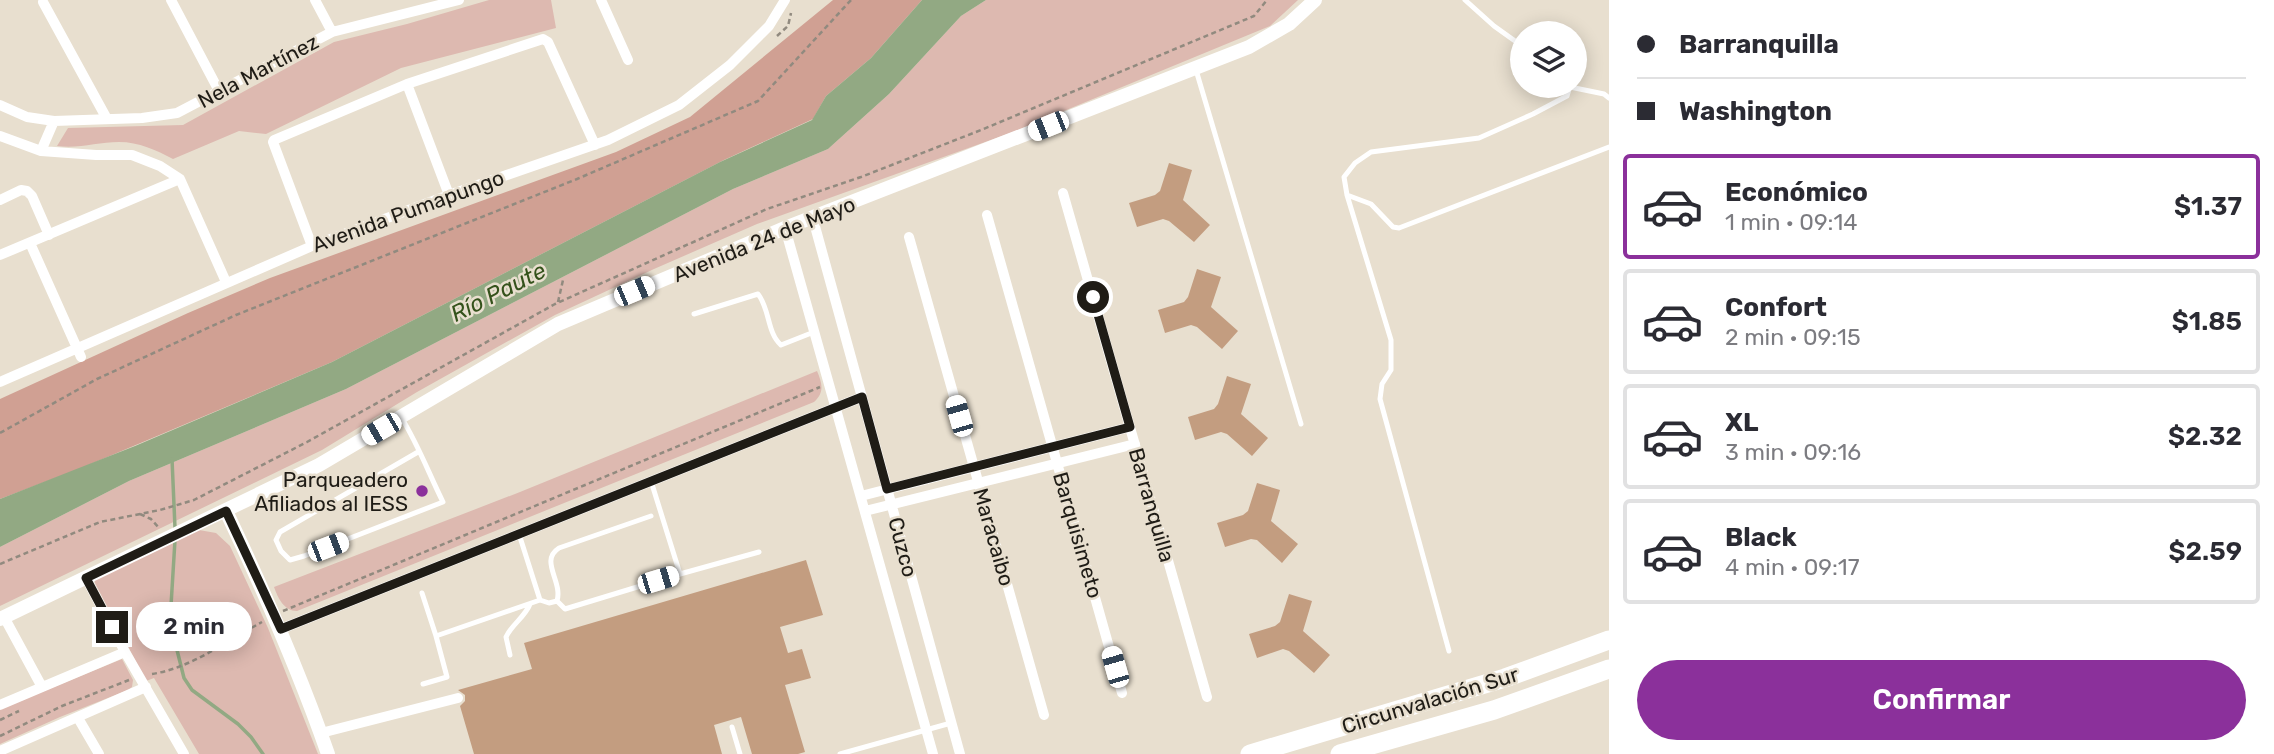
<!DOCTYPE html>
<html lang="es">
<meta charset="utf-8">
<style>
body{margin:0;font-family:Rubik,sans-serif;background:#f7f7f7;color:#2b2b33;height:100vh;display:flex;flex-direction:column;font-size:26px;white-space:nowrap}
*{box-sizing:border-box;margin:0}
p{font-size:23px;color:#7c7c81}
.icon{flex:none;width:38px;height:38px;fill:none;stroke:currentColor;stroke-width:2;stroke-linecap:round;stroke-linejoin:round}
.map{position:relative;flex:1;overflow:hidden}
.side{display:flex;flex-direction:column;background:#fff;width:665px}
.side>*{flex:none}
.guide{display:grid;align-content:center;height:154px;padding:0 28px;background:#fff}
.controls{position:absolute;left:1510px;top:21px;display:grid;gap:14px}
.controls a{display:grid;place-items:center;width:77px;height:77px;border-radius:50%;background:#fff;box-shadow:0 4px 18px #0003;font-size:35px}
.end{position:absolute;width:32px;height:32px;margin:-16px;border:9px solid #1f1c16;background:#fff;box-shadow:0 0 0 4px #fff}
.from{border-radius:50%}
.bubble{position:absolute;height:49px;border-radius:24px;background:#fff;box-shadow:0 4px 18px #0003;font-size:23px;font-weight:600;line-height:49px;text-align:center}
.car{position:absolute;width:21px;height:42px;margin:-21px -10px;border-radius:9px;box-shadow:0 0 5px 2px #0007;background:linear-gradient(#fff 24%,#345 0 40%,#fff 0 76%,#345 0 86%,#fff 0)}
.guide b{display:flex;align-items:center;gap:24px;height:66px;font-size:26px}
.guide b+b{border-top:2px solid #e1e1e2}
.guide i{width:18px;height:18px;background:#2b2b33}
ul{padding:0;list-style:none}
li{display:flex;align-items:center;gap:21px;height:105px;margin:0 14px 10px;padding:0 14px;border:4px solid #e1e1e2;border-radius:7px}
li div{flex:1}
li b{display:block;font-size:26px}
li em{font-style:normal;font-weight:600}
li.selected{border-color:#8b309b}
li>.icon{width:63px;height:63px;stroke-width:1.5}
.action{display:flex;gap:14px;margin-top:auto;padding:14px 28px}
.action a{flex:1;height:80px;border-radius:42px;background:#8b309b;color:#fff;font-size:28px;font-weight:600;line-height:80px;text-align:center}
main{display:flex;flex:1;min-height:0}
.map>svg:first-child{display:block}
.green{fill:#ddb9b0}
.forest{fill:#d0a093}
.water{fill:#92a983}
.lines{fill:none;stroke-linecap:round;stroke-linejoin:round}
.stream{stroke:#92a983;stroke-width:3.5}
.building{fill:#c39d80}
.path{stroke:#918a7f;stroke-width:2.5;stroke-dasharray:5 3.5;stroke-linecap:butt}
.lane{stroke:#fff;stroke-width:5}
.street{stroke:#fff;stroke-width:10}
.secondary{stroke:#fff;stroke-width:14}
.highway{stroke:#fff;stroke-width:19}
.route{stroke:#1f1c16;stroke-width:9}
.poi-dot{fill:#8b309b;stroke:#e8dfcf;stroke-width:2.5}
.labels{text-anchor:middle;dominant-baseline:central;stroke-width:5;stroke-linejoin:round;paint-order:stroke}
.street-label{font-size:21px;fill:#1f1c16;stroke:#e8dfcf}
.poi-label{font-size:21px;fill:#1f1c16;stroke:#e8dfcf;text-anchor:end}
.water-label{font-size:23px;font-style:italic;fill:#34521b;stroke:#e8dfcf}
</style>
<main>
<div class="map">
<svg width="1609" height="754" viewBox="0 0 1609 754">
<rect width="100%" height="100%" fill="#e8dfcf"/>
<path class="green" d="M489,0h62l5,28 -155,40 -135,66 -27,-3 -66,28c-17,-9 -34,-17 -54,-17 -21,0 -40,7 -62,4l11,-18 115,-3 151,-83 73,-18z
M986,0h312l-28,26 -257,106 -256,92 -103,45 -99,46 -138,77 -95,58 -322,156v-59l129,-66 217,-92 387,-200 95,-40 61,-55 72,-78z
M817,371c5,12 8,21 -3,31l-517,209c-13,0 -19,-13 -23,-24l246,-95z
M199,530l17,3 14,13 38,82 50,126h-119l-45,-76 -8,3 -51,-98v-5z
M122,659l11,21 -1,7 -4,3 -68,27 -60,27v-35z"/>
<path class="forest" d="M833,0h89l-51,58 -45,38 -13,23 -89,41 -392,202 -253,107 -79,30v-100l188,-86 82,-35 346,-126 74,-35z"/>
<path class="water" d="M922,0h64l-25,16 -72,78 -61,55 -95,40 -387,200 -217,92 -129,66v-48l135,-53 197,-84 388,-200 92,-42 14,-24 45,-38z"/>
<g class="lines">
<path class="stream" d="M172,459l3,69
M175,540l-5,82 14,56 8,12 46,34 13,13 12,17"/>
</g>
<path class="building" d="M1169,163l23,7 -9,30 27,25 -16,17 -25,-21 -6,-2 -26,8 -8,-24 26,-8 5,-4z
M1197,269l24,8 -10,30 27,24 -16,18 -25,-22 -6,-2 -26,8 -7,-23 26,-8 4,-5z
M1227,376l24,8 -10,30 27,24 -16,18 -25,-22 -6,-2 -26,8 -7,-23 26,-8 4,-5z
M1257,483l23,7 -9,31 27,23 -16,19 -25,-23 -6,-1 -26,8 -8,-24 26,-8 5,-4z
M806,560l17,55 -43,12 8,26 14,-4 9,29 -26,7 20,67 -7,2h-46l-11,-37 -27,8 8,29h-248l-14,-48 5,-5v-6l-7,-5 74,-21 -8,-26z
M1289,594l23,7 -9,30 27,24 -16,18 -25,-22 -6,-2 -26,9 -8,-24 26,-8 5,-4z"/>
<g class="lines">
<path class="path" d="M777,36l11,-10 3,-13
M558,302l5,-22
M0,433l97,-54 139,-64 341,-136 181,-78 93,-101
M140,514l11,5 8,9
M0,564l100,-42 60,-12 34,-10 113,-58 248,-138 212,-95 94,-32 120,-47 273,-114 13,-16
M283,611l537,-224
M152,674c39,-6 75,-33 110,-52
M0,720l19,-9
M0,736l62,-30 67,-26"/>
<path class="lane" d="M1465,0l29,26 28,20
M1196,70l105,354
M1570,87l34,7 5,4
M1347,195l24,9 22,23 6,1 210,-81
M694,314l64,-20c12,15 9,39 23,51l33,-13
M401,417c17,27 28,57 42,85l-139,54 -14,4 -9,-9 -5,-11 4,-8 138,-80
M651,481l29,93 79,-22
M519,534l21,66 9,3 8,-2c6,-20 -18,-40 2,-53l92,-32
M422,593l14,43
M557,601l8,8 115,-35
M1449,651l-69,-252 2,-15 9,-14v-30l-44,-145 -3,-18 11,-14 16,-11 108,-14 54,-24 34,-18 3,-10
M510,655l-4,-18c6,-13 19,-20 24,-33
M423,684l24,-7 -11,-41 104,-36
M732,727l8,27
M840,754l111,-31"/>
<path class="street" d="M171,0l48,91
M315,0l17,32
M601,0l27,60
M43,2l64,117
M407,84l42,111
M0,105l27,12 27,4
M0,136l41,15 55,4h36l28,11 20,13 46,103
M41,151l13,-30 88,-3 35,-5 155,-81 127,-32
M1063,193l144,504
M0,200l21,-10 6,1 5,5 17,39
M987,215l135,478
M813,219l147,535
M785,228l148,526
M909,237l135,478
M30,243l51,114
M312,246l-39,-104 1,-2 133,-56 136,-45 5,3 47,103
M0,255l180,-76
M0,382l312,-136 137,-51 159,-55 71,-35 51,-40 39,-39 16,-26
M861,496l269,-69
M865,511l270,-67
M86,578l39,74 59,102
M4,617l38,70
M281,629l581,-232
M0,705l125,-53
M78,718l21,36
M321,733l137,-35
M0,751l146,-64"/>
<path class="secondary" d="M226,511c38,80 73,160 102,243
M0,619l319,-154 239,-141 227,-96 464,-181 40,-23 26,-24"/>
<path class="highway" d="M1250,754l255,-76 104,-38
M1340,754l154,-44 115,-41"/>
</g>
<g class="lines">
<path class="route" d="M112,627l-26,-49 140,-67 55,118 581,-232 25,92 243,-62 -37,-130"/>
</g>
<circle class="poi-dot" cx="422" cy="491" r="7"/>
<g class="labels">
<g class="street-label">
<text transform="translate(258 71) rotate(-28)">Nela Martínez</text>
<text transform="translate(408 211) rotate(-20)">Avenida Pumapungo</text>
<text transform="translate(764 239) rotate(-22)">Avenida 24 de Mayo</text>
<text transform="translate(1152 505) rotate(74)">Barranquilla</text>
<text transform="translate(1078 535) rotate(74)">Barquisimeto</text>
<text transform="translate(994 537) rotate(74)">Maracaibo</text>
<text transform="translate(903 547) rotate(75)">Cuzco</text>
<text transform="translate(1430 700) rotate(-17)">Circunvalación Sur</text>
</g>
<g class="poi-label">
<text x="408" y="479">Parqueadero<tspan x="408" dy="24">Afiliados al IESS</tspan></text>
</g>
<g class="water-label">
<text transform="translate(498 292) rotate(-27)">Río Paute</text>
</g>
</g>
</svg>
<div class="controls">
<a><svg class="icon" aria-label="layers" viewBox="0 0 24 24"><path d="M12 4l9 5-9 5-9-5zM3 14l9 5 9-5"/></svg></a>
</div>
<i class="end from" style="left:1093px;top:297px"></i>
<i class="end" style="left:112px;top:627px"></i>
<div class="bubble" style="left:136px;top:602px;width:116px">2 min</div>
<i class="car" style="left:1048px;top:126px;rotate:248deg"></i>
<i class="car" style="left:634px;top:291px;rotate:67deg"></i>
<i class="car" style="left:959px;top:416px;rotate:344deg"></i>
<i class="car" style="left:381px;top:429px;rotate:240deg"></i>
<i class="car" style="left:328px;top:547px;rotate:69deg"></i>
<i class="car" style="left:658px;top:580px;rotate:73deg"></i>
<i class="car" style="left:1115px;top:667px;rotate:344deg"></i>
</div>
<section class="side">
<div class="guide">
<b><i class="from"></i>Barranquilla</b>
<b><i></i>Washington</b>
</div>
<ul>
<li class="selected"><svg class="icon" aria-label="car" viewBox="0 0 24 24"><path d="M5 17H2v-5l4-1 3-4h7l3 4 3 1v5h-3M9 17h6M6 11h13"/><circle cx="7" cy="17" r="2"/><circle cx="17" cy="17" r="2"/></svg><div><b>Económico</b><p>1 min · 09:14</p></div><em>$1.37</em></li>
<li><svg class="icon" aria-label="car" viewBox="0 0 24 24"><path d="M5 17H2v-5l4-1 3-4h7l3 4 3 1v5h-3M9 17h6M6 11h13"/><circle cx="7" cy="17" r="2"/><circle cx="17" cy="17" r="2"/></svg><div><b>Confort</b><p>2 min · 09:15</p></div><em>$1.85</em></li>
<li><svg class="icon" aria-label="car" viewBox="0 0 24 24"><path d="M5 17H2v-5l4-1 3-4h7l3 4 3 1v5h-3M9 17h6M6 11h13"/><circle cx="7" cy="17" r="2"/><circle cx="17" cy="17" r="2"/></svg><div><b>XL</b><p>3 min · 09:16</p></div><em>$2.32</em></li>
<li><svg class="icon" aria-label="car" viewBox="0 0 24 24"><path d="M5 17H2v-5l4-1 3-4h7l3 4 3 1v5h-3M9 17h6M6 11h13"/><circle cx="7" cy="17" r="2"/><circle cx="17" cy="17" r="2"/></svg><div><b>Black</b><p>4 min · 09:17</p></div><em>$2.59</em></li>
</ul>
<div class="action"><a>Confirmar</a></div>
</section>
</main>
